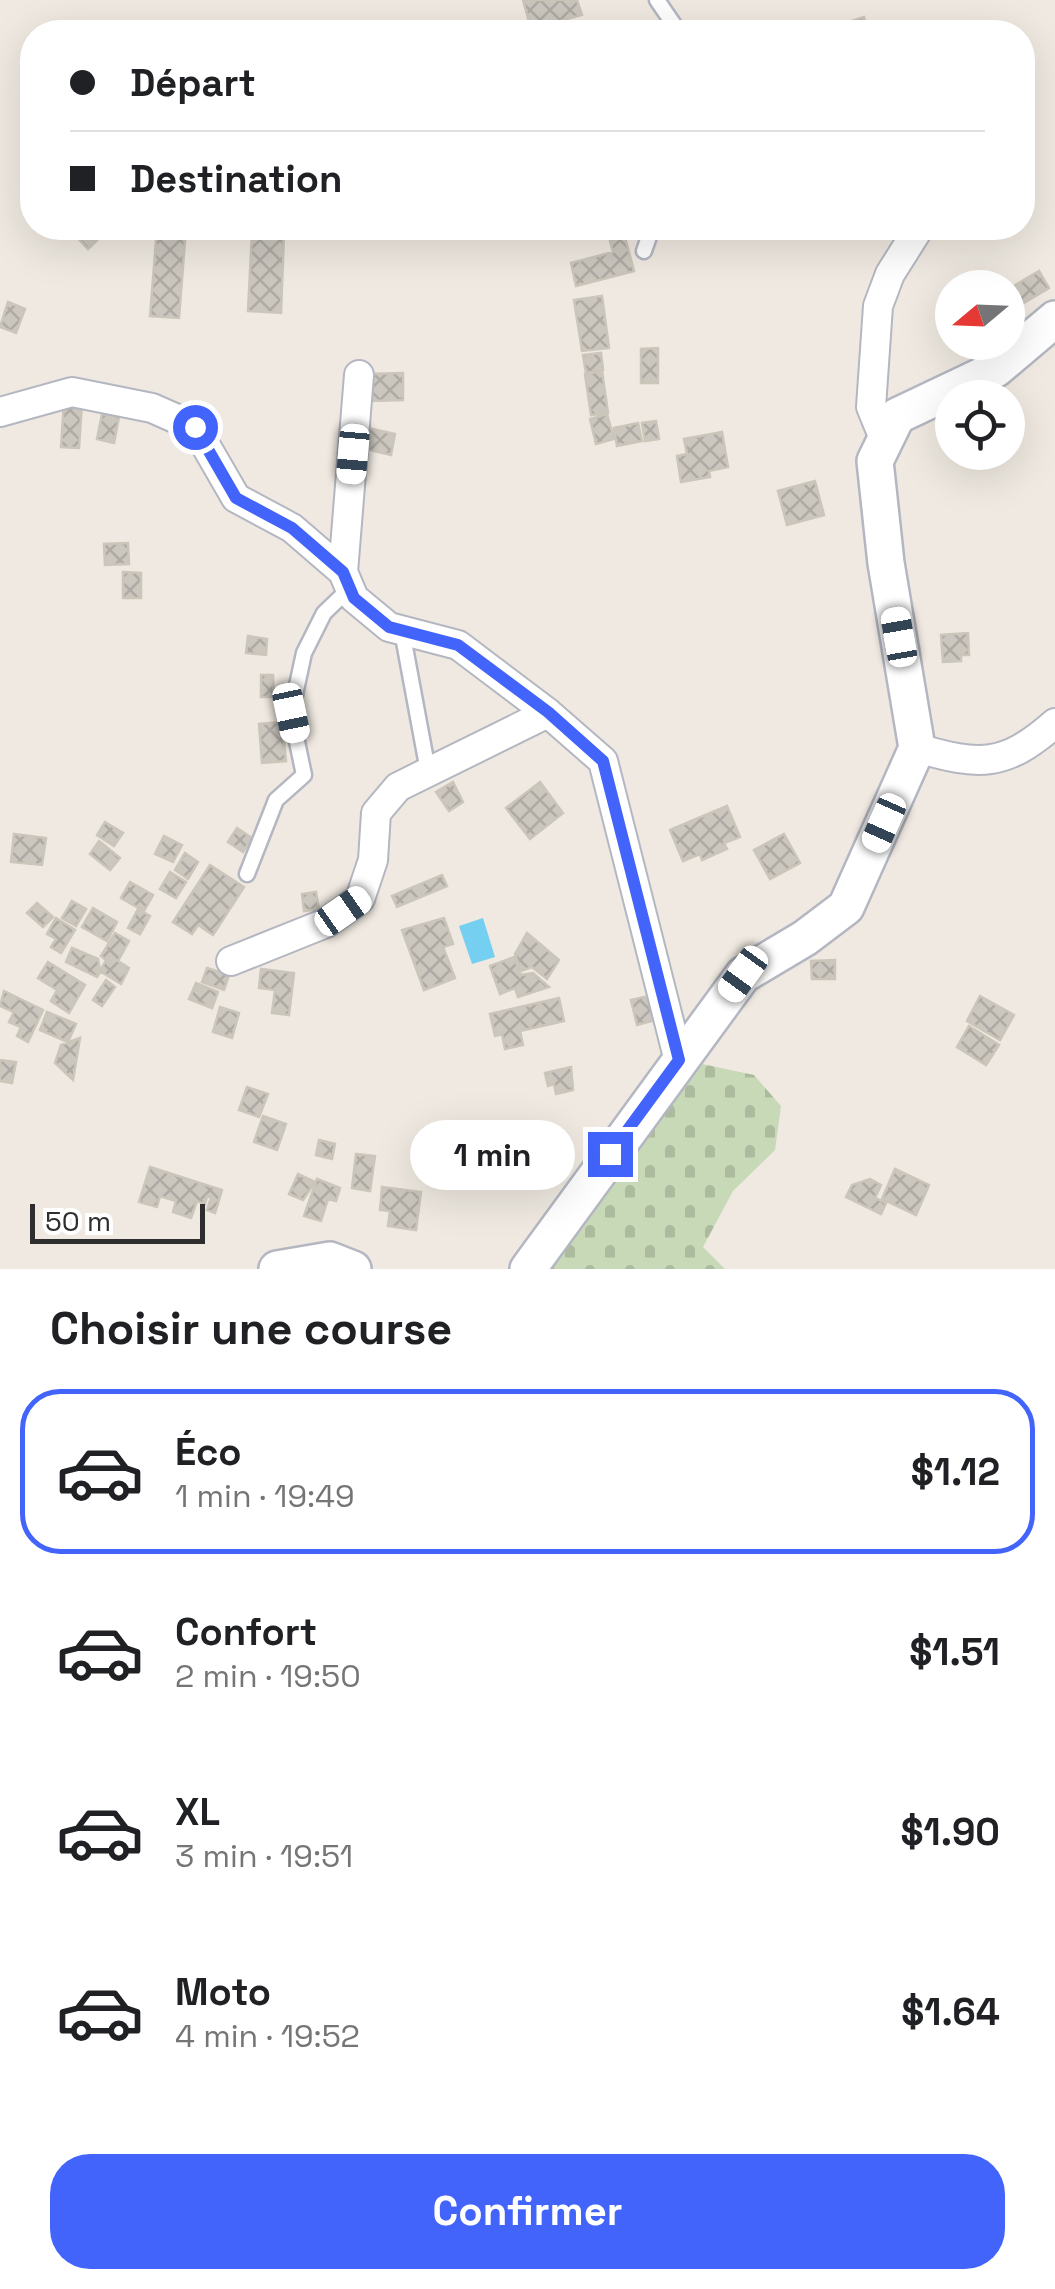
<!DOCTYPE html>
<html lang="fr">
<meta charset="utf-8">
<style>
body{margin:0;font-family:"Space Grotesk",sans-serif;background:#f6f6f6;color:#202124;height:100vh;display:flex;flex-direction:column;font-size:38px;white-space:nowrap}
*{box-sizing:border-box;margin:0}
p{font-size:32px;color:#757577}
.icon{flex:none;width:55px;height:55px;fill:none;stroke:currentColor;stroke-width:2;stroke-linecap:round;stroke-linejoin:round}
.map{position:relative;height:1269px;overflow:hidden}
.drawer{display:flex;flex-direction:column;background:#fff;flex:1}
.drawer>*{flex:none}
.hud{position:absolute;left:20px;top:20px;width:1015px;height:220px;border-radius:40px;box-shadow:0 10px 40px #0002;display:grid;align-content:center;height:220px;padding:0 50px;background:#fff}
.needle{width:65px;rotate:251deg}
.buttons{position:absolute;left:935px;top:270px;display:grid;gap:20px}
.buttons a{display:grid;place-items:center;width:90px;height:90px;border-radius:50%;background:#fff;box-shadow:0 10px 40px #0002;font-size:50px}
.scale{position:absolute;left:30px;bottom:25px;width:175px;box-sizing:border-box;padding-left:10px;border:5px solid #2e2e2e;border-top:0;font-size:28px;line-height:35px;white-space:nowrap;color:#2e2e2e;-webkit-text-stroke:8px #fff;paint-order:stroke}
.end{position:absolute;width:45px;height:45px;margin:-22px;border:12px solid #4264fb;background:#fff;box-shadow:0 0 0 5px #fff}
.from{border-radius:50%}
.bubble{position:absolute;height:70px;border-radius:35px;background:#fff;box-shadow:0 10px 40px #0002;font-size:32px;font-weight:600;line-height:70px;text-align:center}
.car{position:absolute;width:30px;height:60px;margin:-30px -15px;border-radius:12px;box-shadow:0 0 8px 2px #0007;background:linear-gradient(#fff 24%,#345 0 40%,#fff 0 76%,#345 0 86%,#fff 0)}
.hud b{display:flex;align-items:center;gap:35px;height:95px;font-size:38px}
.hud b+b{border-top:2px solid #e0e0e0}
.hud i{width:25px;height:25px;background:#202124}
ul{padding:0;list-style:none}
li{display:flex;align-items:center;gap:30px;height:165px;margin:0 20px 15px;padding:0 30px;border:5px solid transparent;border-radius:40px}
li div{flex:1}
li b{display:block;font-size:38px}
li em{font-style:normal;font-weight:600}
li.selected{border-color:#4264fb}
li>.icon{width:90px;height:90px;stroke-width:1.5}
h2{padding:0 50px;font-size:45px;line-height:120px}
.cta{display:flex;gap:20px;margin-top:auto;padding:20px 50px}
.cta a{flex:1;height:115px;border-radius:40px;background:#4264fb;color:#fff;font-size:40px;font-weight:600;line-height:115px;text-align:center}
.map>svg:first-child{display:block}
.cemetery{fill:url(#cemetery-stones)}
.water{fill:#75cff0}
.building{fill:url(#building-cross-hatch);stroke:#cbc5ba;stroke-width:2.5}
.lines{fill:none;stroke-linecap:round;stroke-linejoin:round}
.service-casing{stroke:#b4b7c1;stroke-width:19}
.minor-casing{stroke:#b4b7c1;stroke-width:32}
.tertiary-casing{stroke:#b4b7c1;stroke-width:40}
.service{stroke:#fff;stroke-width:14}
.minor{stroke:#fff;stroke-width:28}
.tertiary{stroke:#fff;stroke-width:35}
.route{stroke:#4264fb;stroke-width:12}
</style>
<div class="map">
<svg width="1055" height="1269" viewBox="0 0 1055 1269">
<defs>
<pattern id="cemetery-stones" width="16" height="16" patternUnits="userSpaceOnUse" patternTransform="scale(2.5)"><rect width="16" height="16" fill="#c8d9b8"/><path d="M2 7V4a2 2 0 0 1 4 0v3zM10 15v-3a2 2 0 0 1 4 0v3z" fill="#acbb9e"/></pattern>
<pattern id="building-cross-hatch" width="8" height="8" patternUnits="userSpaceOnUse" patternTransform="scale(2.5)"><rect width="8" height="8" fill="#cbc7bf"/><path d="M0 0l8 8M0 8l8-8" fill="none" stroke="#afaba4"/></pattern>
</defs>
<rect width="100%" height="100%" fill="#efe9e1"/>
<path class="cemetery" d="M693,1062l61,13 27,31 -6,44 -42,41 -30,56 22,22h-182z"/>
<path class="water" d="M483,918l12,39 -23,7 -13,-38z"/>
<path class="building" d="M523,0h54l5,15 -51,14z
M864,17l4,13 -31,2 -2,-6z
M68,228h42l-22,21z
M157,228h29l-7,90 -29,-2z
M252,232l32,1 -3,80 -33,-2z
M625,237l9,34 -58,15 -5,-23 42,-11 -3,-11z
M1039,271l10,17 -27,16 -10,-17z
M602,296l7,52 -27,3 -8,-51z
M8,302l17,7 -9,24 -16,-6z
M658,348v35h-17v-34z
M601,353l2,17 -17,3 -3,-18z
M602,371l6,42 -17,2 -6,-41z
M403,373v27l-33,1 -1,-27z
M64,402l18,1 -3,45 -18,-1z
M102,414l17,3 -5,26 -17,-4z
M607,414l7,25 -18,5 -6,-25z
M656,421l3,18 -14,2 -3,-18z
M638,423l4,18 -25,5 -3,-18z
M363,427l32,7 -4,21 -33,-8z
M722,432l6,35 -19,4 1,6 -29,5 -4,-26 10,-2 -3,-15z
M815,481l9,34 -37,10 -9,-34z
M128,543l1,21 -24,1 -1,-21z
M123,572l18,1v25h-18z
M968,633l1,22h-8v6l-18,1 -2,-27z
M248,636l19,3 -1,16 -20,-2z
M261,675h12l1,22h-13z
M282,722l4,39 -24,2 -3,-39z
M453,782l10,20 -14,9 -13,-19z
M540,782l23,31 -33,26 -24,-31z
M727,806l13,31 -16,6 3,6 -25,11 -2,-6 -17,7 -13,-31z
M105,822l18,11 -9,13 -17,-11z
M237,828l15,10 -9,14 -15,-10z
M14,834l32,4 -4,27 -31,-3z
M784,834l16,29 -30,16 -16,-29z
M164,836l18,9 -9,17 -18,-8z
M99,841l21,17 -10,12 -20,-16z
M185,853l13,9 -10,17 -13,-9z
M210,865l34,22 -31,48 -15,-10 -6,9 -19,-12z
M170,872l16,10 -10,16 -16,-9z
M442,875l5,11 -50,21 -5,-11z
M130,882l23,13 -9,16 -23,-13z
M316,892l3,17 -15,2 -2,-17z
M72,901l14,8 -10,17 -14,-8z
M37,903l16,14 -10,10 -16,-14z
M93,908l24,14 -10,19 -25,-14z
M138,909l12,7 -10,18 -12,-6z
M56,918l19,12 -14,23 -10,-6 5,-8 -9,-5z
M444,918l9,26 -10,3 12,31 -31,12 -22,-60z
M115,933l14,8 -11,20 11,7 -8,16 -21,-13 6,-11 -5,-4z
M527,933l32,27 -12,19 -15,-12 -11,4 -6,-17z
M72,948l26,11 2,13 -3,5 -31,-15z
M514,957l7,18 12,-2 16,14 -31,10 -3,-9 -15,6 -10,-28z
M835,960v19h-23l-1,-18z
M48,962l37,23 -16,28 -18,-12 6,-11 -19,-12z
M207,968l22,7 -5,15 -22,-8z
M261,969l33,4 -5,42 -17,-2 3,-23 -16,-2z
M106,980l9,7 -13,19 -9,-6z
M196,983l22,9 -6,16 -23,-9z
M4,991l39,19 -15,32 -11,-6 4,-9 -12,-5 5,-10 -14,-6z
M649,996l6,24 -18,5 -6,-25z
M980,996l34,19 -14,25 -33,-19z
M559,998l5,23 -44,10 3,14 -18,4 -3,-15 -7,2 -5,-22z
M220,1007l19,6 -7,25 -19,-6z
M47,1012l29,12 -8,18 -28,-12z
M969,1026l30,19 -13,20 -29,-18z
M80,1038l-7,42 -18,-17 6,-18z
M0,1060l16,2 -4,21 -12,-2z
M571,1067l2,23 -17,4 -2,-10 -6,2 -3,-13z
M247,1087l21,7 -9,23 -20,-7z
M263,1116l23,8 -9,26 -23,-8z
M319,1140l16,4 -3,15 -16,-4z
M356,1154l19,2 -5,35 -18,-3z
M150,1167l72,23 -7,23 -8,-3 4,-12 -4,-2 -2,8 -8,-3 -6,17 -18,-6 3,-11 -16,-5 -3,11 -18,-5z
M895,1169l34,16 -13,30 -34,-16z
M298,1174l17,8 -12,18 -14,-6z
M317,1179l23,9 -4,13 -8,-2 -7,22 -17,-5z
M870,1179l11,6 -6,13 11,5 -5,11 -35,-17 6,-12z
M382,1187l39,5 -5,38 -28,-4 2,-15 -10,-1z"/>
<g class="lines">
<defs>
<path id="service" d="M657,0l22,32
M644,251l8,-23
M402,631l26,140
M247,874l29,-74 28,-25 -13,-62 13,-60 20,-40 25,-24"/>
<path id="minor" d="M0,412l72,-20 80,16 43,19 41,71 56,30 51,44 11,26 35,29 69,18 90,68 55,48 76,300
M885,441l-14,-34 7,-101 12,-32 29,-46
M343,572l16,-197
M917,748c62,18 87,20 138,-25
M231,961l95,-38 34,-24 13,-39 3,-47 22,-26 150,-74"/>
<path id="tertiary" d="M277,1269l53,-9 23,9
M528,1269l215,-294 62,-37 41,-31 71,-159 -31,-185 -11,-102 22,-45 99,-47 59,-50"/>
</defs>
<use href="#service" class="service-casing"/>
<use href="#minor" class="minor-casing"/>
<use href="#tertiary" class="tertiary-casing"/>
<use href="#service" class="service"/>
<use href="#minor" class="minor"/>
<use href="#tertiary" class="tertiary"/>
</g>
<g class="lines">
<path class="route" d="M195,427l41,71 56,30 51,44 11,26 35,29 69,18 90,67 55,49 76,299 -69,94"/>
</g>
</svg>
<div class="buttons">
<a><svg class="needle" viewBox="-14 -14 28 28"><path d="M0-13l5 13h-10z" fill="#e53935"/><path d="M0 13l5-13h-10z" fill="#757577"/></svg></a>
<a><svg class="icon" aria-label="locate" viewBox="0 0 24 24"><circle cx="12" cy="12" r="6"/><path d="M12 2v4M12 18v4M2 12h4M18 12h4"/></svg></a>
</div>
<div class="scale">50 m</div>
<i class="end from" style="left:195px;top:427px"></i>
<i class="end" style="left:610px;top:1154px"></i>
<div class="bubble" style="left:410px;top:1120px;width:165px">1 min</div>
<i class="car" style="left:353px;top:454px;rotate:185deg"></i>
<i class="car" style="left:899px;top:637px;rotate:350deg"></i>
<i class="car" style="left:291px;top:713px;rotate:168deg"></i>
<i class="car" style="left:884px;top:823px;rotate:204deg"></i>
<i class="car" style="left:343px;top:911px;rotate:55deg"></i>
<i class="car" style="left:743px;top:974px;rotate:216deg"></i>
<div class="hud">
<b><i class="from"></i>Départ</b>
<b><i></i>Destination</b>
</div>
</div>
<section class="drawer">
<h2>Choisir une course</h2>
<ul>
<li class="selected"><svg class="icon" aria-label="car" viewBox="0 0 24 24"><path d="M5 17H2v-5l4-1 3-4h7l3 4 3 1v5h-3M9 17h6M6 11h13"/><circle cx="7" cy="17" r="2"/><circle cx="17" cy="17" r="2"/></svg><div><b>Éco</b><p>1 min · 19:49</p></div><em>$1.12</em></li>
<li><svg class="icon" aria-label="car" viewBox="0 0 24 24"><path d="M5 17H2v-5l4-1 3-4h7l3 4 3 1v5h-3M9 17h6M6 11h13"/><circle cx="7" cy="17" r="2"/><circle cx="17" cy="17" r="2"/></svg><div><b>Confort</b><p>2 min · 19:50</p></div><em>$1.51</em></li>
<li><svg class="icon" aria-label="car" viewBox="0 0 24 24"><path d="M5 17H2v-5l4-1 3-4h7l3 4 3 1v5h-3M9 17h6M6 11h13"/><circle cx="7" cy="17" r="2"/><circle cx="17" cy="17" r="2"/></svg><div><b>XL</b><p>3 min · 19:51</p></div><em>$1.90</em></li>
<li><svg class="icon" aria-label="car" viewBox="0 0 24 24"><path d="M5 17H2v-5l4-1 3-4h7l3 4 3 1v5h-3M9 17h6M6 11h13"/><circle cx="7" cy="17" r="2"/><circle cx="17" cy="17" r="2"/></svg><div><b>Moto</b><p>4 min · 19:52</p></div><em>$1.64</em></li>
</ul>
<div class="cta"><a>Confirmer</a></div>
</section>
